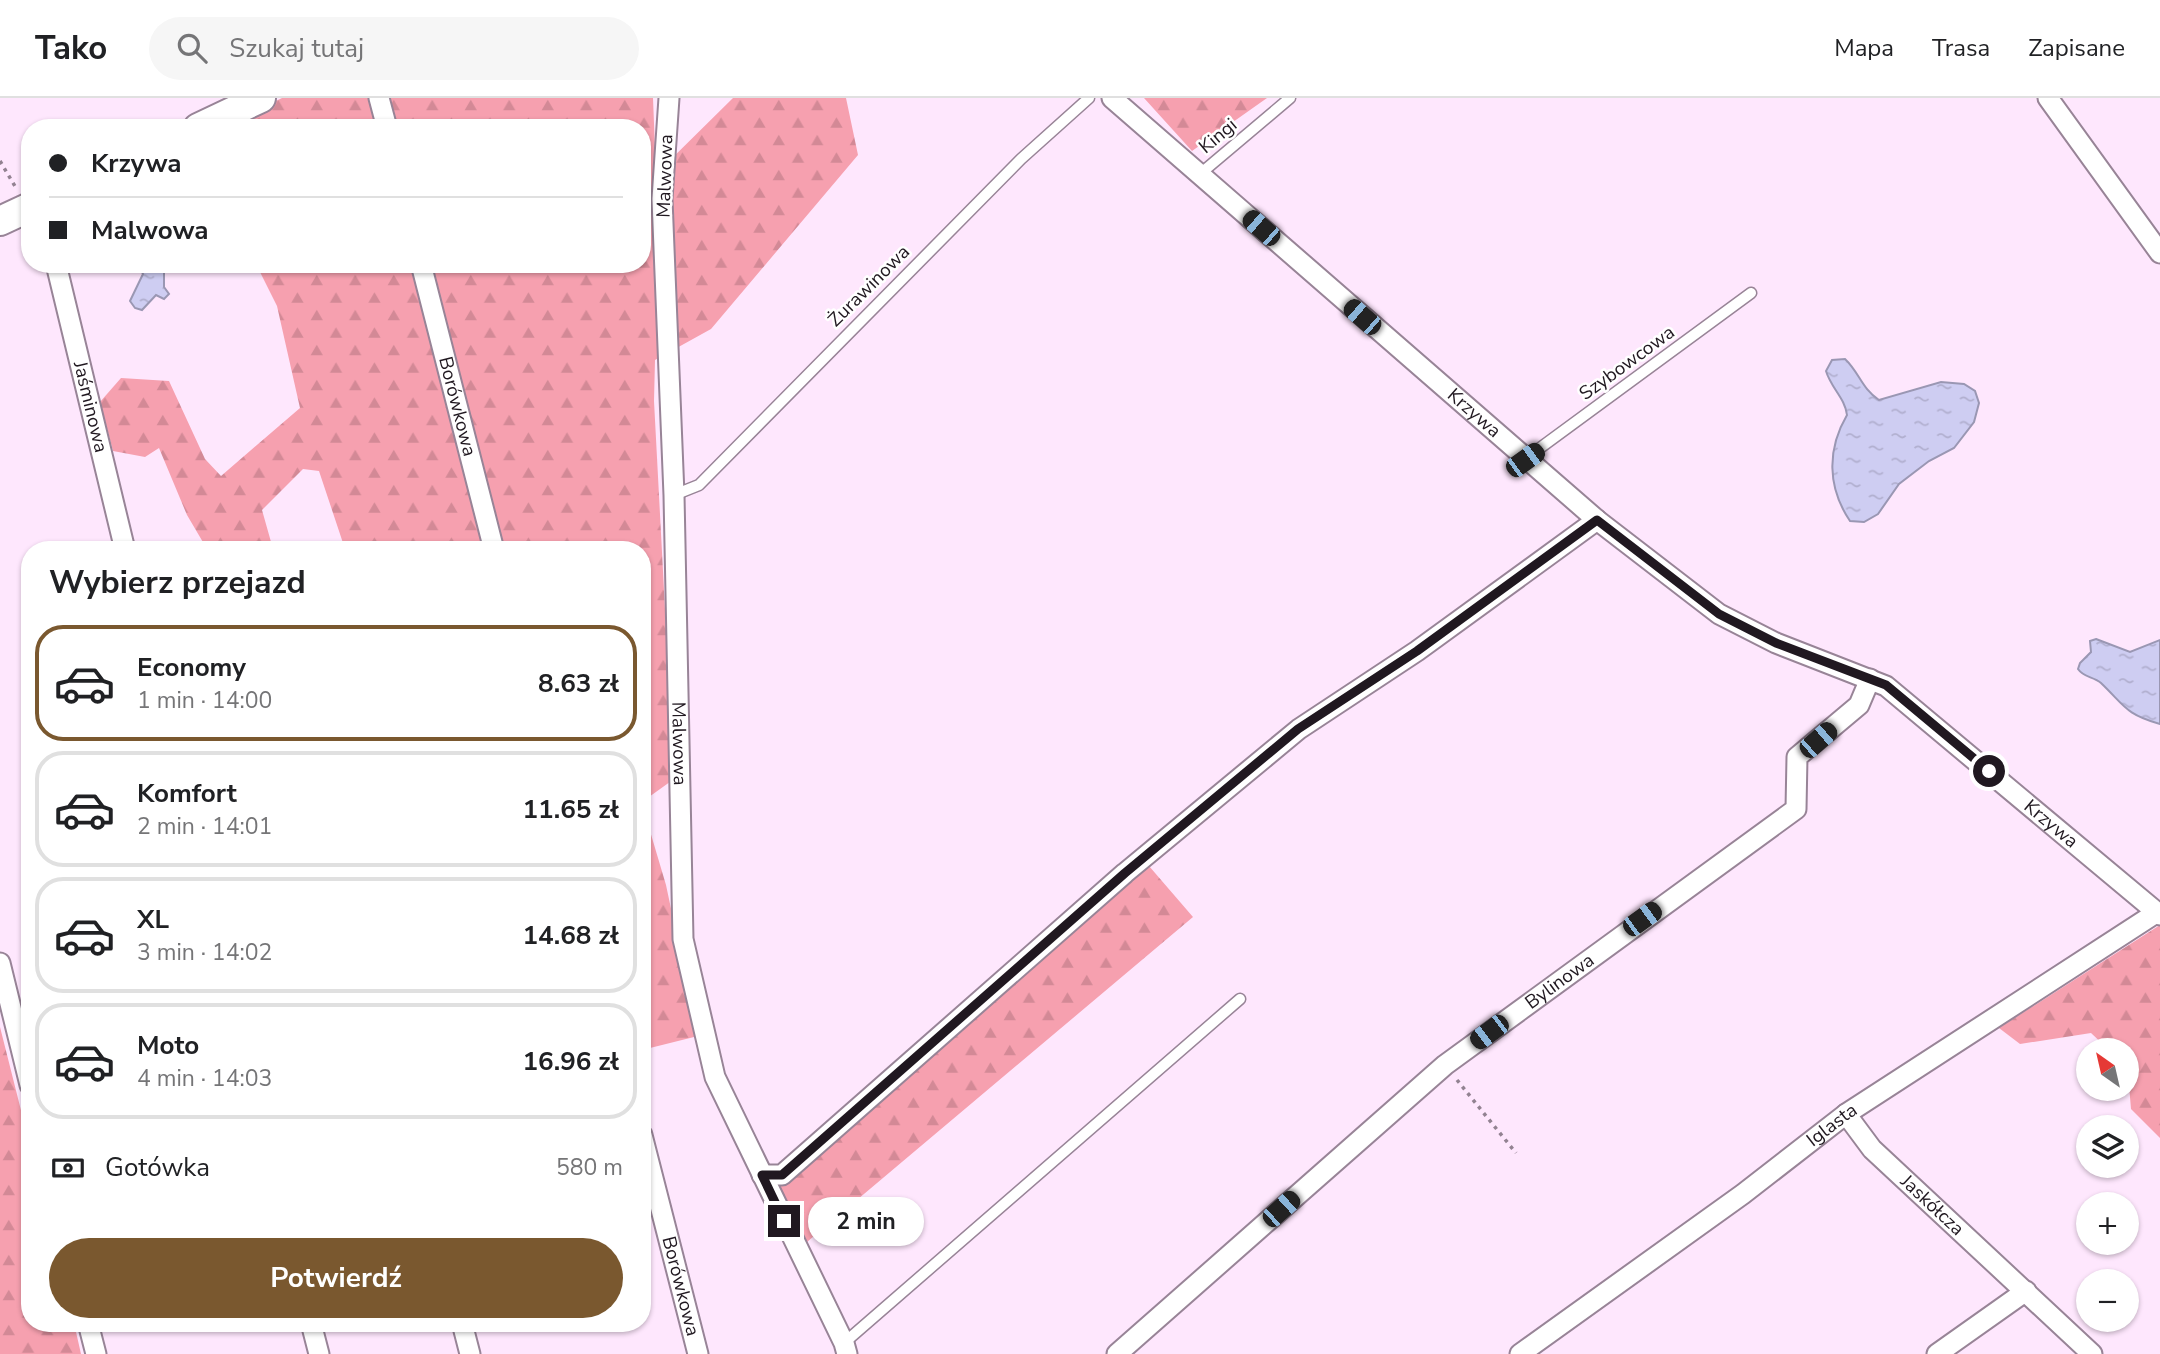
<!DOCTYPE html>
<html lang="pl">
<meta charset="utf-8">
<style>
body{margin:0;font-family:"Nunito Sans",sans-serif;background:#f6f6f6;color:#202124;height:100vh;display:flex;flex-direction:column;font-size:26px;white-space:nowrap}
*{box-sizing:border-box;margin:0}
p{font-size:23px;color:#757577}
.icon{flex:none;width:38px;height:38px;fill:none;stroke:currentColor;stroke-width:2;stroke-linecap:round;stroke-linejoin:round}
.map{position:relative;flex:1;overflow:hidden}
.drawer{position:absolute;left:21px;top:443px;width:630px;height:791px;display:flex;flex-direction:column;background:#fff;border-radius:28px;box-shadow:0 2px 5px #0004}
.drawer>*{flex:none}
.guide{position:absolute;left:21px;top:21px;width:630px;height:154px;border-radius:28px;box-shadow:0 2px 5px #0004;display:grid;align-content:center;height:154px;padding:0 28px;background:#fff}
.needle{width:46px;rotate:326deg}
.fabs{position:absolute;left:2076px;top:940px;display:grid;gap:14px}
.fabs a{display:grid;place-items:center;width:63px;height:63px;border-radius:50%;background:#fff;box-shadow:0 2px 5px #0004;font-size:35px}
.end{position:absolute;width:32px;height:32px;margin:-16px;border:9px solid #201820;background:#fff;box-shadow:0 0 0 4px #fff}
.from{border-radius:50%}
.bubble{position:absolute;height:49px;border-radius:24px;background:#fff;box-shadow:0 2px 5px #0004;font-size:23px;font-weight:700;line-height:49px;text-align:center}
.car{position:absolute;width:21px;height:42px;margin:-21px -10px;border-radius:9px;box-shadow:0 0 5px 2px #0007;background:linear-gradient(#222 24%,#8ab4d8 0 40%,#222 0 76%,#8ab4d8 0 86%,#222 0)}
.guide b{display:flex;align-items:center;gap:24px;height:66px;font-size:26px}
.guide b+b{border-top:2px solid #e0e0e0}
.guide i{width:18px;height:18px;background:#202124}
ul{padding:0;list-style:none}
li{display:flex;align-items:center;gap:21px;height:116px;margin:0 14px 10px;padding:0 14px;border:4px solid #e0e0e0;border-radius:28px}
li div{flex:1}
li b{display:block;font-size:26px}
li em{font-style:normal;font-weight:700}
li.on{border-color:#7a582f}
li>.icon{width:63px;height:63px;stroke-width:1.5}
h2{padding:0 28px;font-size:32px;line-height:84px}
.pay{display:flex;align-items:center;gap:18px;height:77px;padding:0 28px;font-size:26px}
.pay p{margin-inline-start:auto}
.primary-button{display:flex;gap:14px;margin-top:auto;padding:14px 28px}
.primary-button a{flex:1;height:80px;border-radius:42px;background:#7a582f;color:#fff;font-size:28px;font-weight:700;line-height:80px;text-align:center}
header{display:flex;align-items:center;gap:42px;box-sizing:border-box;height:98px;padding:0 35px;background:#fff;border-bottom:2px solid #e0e0e0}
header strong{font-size:33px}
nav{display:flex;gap:38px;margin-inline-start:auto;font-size:24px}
.search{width:490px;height:63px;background:#f6f6f6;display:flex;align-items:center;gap:18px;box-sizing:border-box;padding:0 24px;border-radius:38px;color:#757577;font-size:26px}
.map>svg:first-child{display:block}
.forest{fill:url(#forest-firs)}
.water{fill:url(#water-ripples);stroke:#9a97b3;stroke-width:2}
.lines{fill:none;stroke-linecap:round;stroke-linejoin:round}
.lane-casing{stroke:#988497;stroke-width:13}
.street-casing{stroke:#988497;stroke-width:23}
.secondary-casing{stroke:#988497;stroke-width:32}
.path{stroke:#928291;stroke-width:3.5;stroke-dasharray:3.5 5;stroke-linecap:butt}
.lane{stroke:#fff;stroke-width:10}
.street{stroke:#fff;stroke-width:19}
.secondary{stroke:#fff;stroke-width:28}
.route{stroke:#201820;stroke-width:9}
.labels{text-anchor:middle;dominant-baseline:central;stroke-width:5;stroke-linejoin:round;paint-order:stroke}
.street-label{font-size:19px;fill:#201820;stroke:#fff}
</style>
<header>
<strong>Tako</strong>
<div class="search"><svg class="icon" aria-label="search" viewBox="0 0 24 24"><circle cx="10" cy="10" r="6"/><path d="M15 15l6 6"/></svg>Szukaj tutaj</div>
<nav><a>Mapa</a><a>Trasa</a><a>Zapisane</a></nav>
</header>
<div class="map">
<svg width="2160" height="1256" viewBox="0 0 2160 1256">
<defs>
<pattern id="forest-firs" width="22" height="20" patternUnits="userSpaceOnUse" patternTransform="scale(1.75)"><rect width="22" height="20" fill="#f6a0af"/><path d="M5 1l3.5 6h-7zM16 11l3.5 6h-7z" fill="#d38996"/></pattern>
<pattern id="water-ripples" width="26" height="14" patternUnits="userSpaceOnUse" patternTransform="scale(1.75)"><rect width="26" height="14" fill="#cecdf2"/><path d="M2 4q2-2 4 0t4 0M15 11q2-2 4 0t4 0" fill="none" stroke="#b1afcf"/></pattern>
</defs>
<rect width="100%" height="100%" fill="#fee7fd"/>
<path class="forest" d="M282,0h371l3,76 77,-76h113l12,57 -147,174 -56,31 -1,41 20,378 -32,23v-252l-297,-1 -26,-78 -16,-2 -41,41 11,39h-66l-20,-34 -28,-67 -14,9 -32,-6 -13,-49 21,-24 48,3 36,78 16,17 79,-68 -23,-102 -21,-42h386v-136h-414l-1,-3z
M1144,0h123l-75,53z
M642,706l24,81 32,151 -56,14z
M1149,768l44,51 -386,325 -29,-56z
M2160,827v213l-29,-29 -5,-59h-17l-18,-17 -71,11 -21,-16z
M0,929l30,119v177h44l7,31h-81z"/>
<path class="water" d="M138,166h26v23l5,7 -5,5 -8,-4 -14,15 -7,-2 -5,-7 13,-27z
M1845,261c14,13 17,30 34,41l62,-18 23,2 11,7 4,12 -5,19 -20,26 -25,13 -30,23 -21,30 -14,8 -14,-1c-23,-34 -23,-72 -3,-106 -2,-17 -16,-27 -21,-44l6,-11z
M2096,541l34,13 30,-12v84c-35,-10 -35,-18 -59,-41 -8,-7 -17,-5 -23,-14l2,-6 11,-11 -1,-11z"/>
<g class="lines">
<defs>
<path id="lane" d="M1200,76l90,-76
M1525,361l226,-166
M674,397l25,-10 322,-326 68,-61
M844,1245l396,-344"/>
<g id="street">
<path d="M379,0l8,30"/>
<path id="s1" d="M669,0l-7,101 12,296 9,444 32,138 129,266 3,11"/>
<path id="s2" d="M1112,0l485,422 122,94 57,29 110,43 274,229"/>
<path d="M2048,0l112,155"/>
<path id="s3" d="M56,166l69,286"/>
<path id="s4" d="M421,166l73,286"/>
<path d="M0,865l30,122"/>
<path id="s5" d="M1846,1016l26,35 220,205"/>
<path id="s6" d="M642,1037l56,219"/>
<path d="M762,1077h20l343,-302 174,-144 118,-78 180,-131"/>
<path d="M88,1225l8,31"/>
<path d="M311,1225l8,31"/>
<path d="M462,1225l8,31"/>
<path id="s7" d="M1117,1256l328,-289 351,-256 1,-52 62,-52 11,-26"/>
<path id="s8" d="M1520,1256l223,-160 103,-80 310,-201"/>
<path d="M1937,1256l89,-63"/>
</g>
<path id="secondary" d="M198,30l63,-30
M0,123l30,-14"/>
</defs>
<use href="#lane" class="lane-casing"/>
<use href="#street" class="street-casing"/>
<use href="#secondary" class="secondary-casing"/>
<path class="path" d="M0,63l16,27
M1457,982l59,73"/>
<use href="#lane" class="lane"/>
<use href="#street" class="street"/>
<use href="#secondary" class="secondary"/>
</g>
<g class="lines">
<path class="route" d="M784,1123l-22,-46h20l343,-302 173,-144 119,-78 180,-131 122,94 57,29 110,42 103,86"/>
</g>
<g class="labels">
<g class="street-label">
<text transform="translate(1218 38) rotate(-40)">Kingi</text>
<text transform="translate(665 78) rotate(-88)">Malwowa</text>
<text transform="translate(869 188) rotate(-45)">Żurawinowa</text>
<text transform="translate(1627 265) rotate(-36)">Szybowcowa</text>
<text stroke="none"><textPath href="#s3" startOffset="147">Jaśminowa</textPath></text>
<text stroke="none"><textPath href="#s4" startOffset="147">Borówkowa</textPath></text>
<text stroke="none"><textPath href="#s2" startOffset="480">Krzywa</textPath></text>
<text stroke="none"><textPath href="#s1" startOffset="646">Malwowa</textPath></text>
<text stroke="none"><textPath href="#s2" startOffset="1194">Krzywa</textPath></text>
<text stroke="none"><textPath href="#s7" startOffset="579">Bylinowa</textPath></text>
<text stroke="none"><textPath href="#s8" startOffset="387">Iglasta</textPath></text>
<text stroke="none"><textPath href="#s5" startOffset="126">Jaskółcza</textPath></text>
<text stroke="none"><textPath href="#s6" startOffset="156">Borówkowa</textPath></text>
</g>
</g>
</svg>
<div class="fabs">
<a><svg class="needle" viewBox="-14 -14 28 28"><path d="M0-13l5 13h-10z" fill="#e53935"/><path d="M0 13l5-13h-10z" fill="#757577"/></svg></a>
<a><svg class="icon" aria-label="layers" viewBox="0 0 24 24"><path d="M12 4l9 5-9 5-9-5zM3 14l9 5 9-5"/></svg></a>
<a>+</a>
<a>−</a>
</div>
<i class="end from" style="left:1989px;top:673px"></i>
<i class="end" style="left:784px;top:1123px"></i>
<div class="bubble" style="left:808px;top:1099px;width:116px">2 min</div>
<i class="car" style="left:1261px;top:130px;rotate:311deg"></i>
<i class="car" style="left:1362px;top:219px;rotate:311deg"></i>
<i class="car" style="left:1525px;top:362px;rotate:54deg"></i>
<i class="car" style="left:1818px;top:642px;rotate:49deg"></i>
<i class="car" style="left:1642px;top:821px;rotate:54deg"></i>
<i class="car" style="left:1489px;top:934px;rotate:233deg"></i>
<i class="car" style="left:1281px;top:1111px;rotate:48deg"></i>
<div class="guide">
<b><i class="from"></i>Krzywa</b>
<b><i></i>Malwowa</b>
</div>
<section class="drawer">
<h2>Wybierz przejazd</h2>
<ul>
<li class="on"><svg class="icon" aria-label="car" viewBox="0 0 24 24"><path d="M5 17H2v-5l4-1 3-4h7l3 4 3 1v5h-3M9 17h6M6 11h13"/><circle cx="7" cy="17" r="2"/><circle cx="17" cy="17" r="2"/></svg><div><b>Economy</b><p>1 min · 14:00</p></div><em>8.63 zł</em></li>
<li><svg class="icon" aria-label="car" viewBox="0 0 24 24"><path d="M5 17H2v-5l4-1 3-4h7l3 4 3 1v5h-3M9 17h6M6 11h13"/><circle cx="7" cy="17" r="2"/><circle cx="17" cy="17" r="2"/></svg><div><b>Komfort</b><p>2 min · 14:01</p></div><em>11.65 zł</em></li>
<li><svg class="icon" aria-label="car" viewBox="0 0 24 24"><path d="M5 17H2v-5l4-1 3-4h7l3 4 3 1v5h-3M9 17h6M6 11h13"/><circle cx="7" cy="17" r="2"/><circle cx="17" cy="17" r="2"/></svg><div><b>XL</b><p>3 min · 14:02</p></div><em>14.68 zł</em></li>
<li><svg class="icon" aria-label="car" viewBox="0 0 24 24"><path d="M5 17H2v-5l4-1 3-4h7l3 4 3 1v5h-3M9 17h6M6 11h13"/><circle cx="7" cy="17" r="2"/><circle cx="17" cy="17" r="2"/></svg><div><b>Moto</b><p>4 min · 14:03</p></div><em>16.96 zł</em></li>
</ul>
<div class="pay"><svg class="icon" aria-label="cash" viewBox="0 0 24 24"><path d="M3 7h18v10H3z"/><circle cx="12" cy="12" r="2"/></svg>Gotówka<p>580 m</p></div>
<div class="primary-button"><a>Potwierdź</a></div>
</section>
</div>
